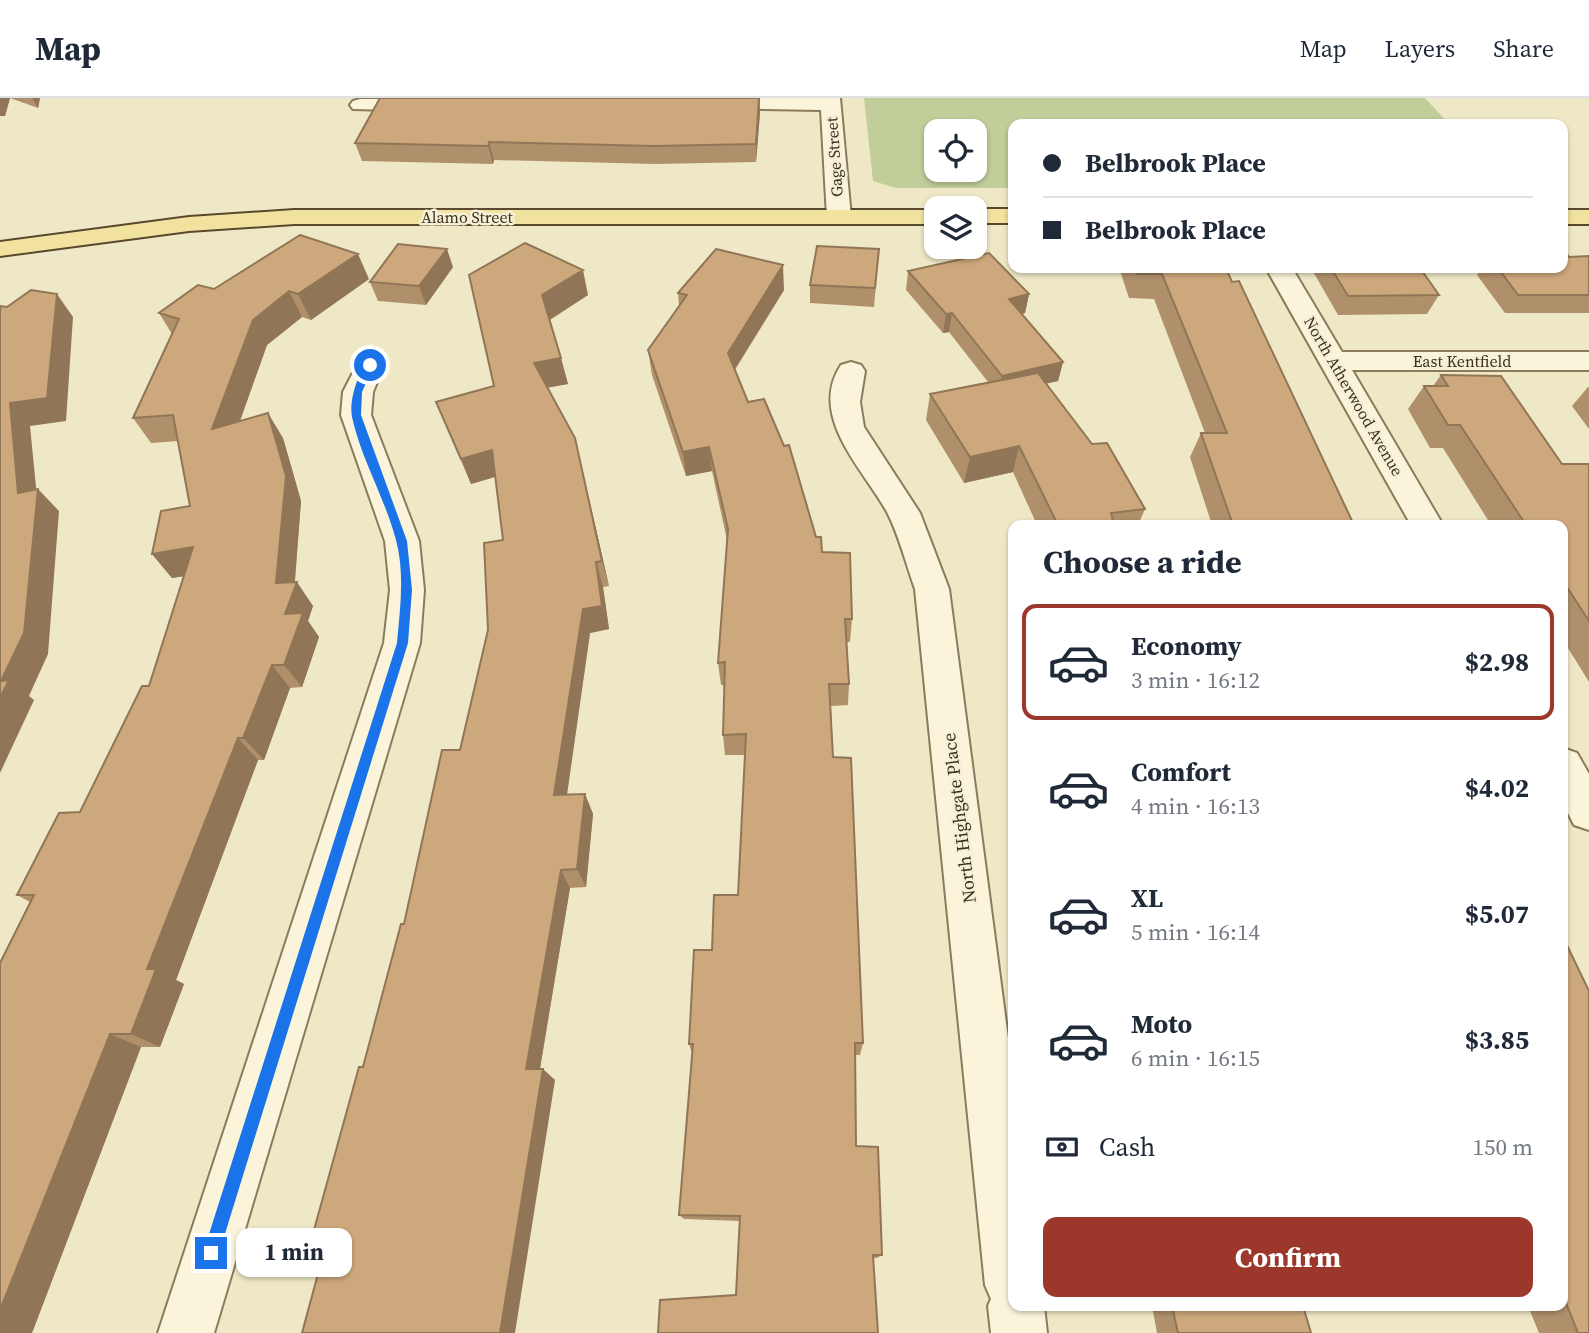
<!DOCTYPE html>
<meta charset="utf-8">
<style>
body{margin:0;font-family:"Source Serif 4",serif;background:#f2f2f3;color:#1f2937;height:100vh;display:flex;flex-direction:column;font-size:26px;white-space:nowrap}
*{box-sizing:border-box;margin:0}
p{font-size:23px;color:#747a83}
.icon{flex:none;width:38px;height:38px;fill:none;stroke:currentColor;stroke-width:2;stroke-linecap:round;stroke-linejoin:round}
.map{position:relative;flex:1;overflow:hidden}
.details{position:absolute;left:1008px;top:422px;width:560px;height:791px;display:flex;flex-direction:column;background:#fff;border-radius:14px;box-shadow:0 2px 5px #0004}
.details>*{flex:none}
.banner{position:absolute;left:1008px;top:21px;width:560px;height:154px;border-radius:14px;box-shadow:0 2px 5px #0004;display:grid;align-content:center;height:154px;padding:0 35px;background:#fff}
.tools{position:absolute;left:924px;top:21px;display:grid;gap:14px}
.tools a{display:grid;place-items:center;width:63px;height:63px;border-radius:14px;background:#fff;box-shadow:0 2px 5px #0004;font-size:35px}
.end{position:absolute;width:32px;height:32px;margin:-16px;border:9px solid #1a73e8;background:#fff;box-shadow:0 0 0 4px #fff}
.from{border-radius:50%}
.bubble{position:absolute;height:49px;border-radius:14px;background:#fff;box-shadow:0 2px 5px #0004;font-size:23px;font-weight:700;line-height:49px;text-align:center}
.banner b{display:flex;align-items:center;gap:24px;height:66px;font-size:26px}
.banner b+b{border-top:2px solid #e0e1e3}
.banner i{width:18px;height:18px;background:#1f2937}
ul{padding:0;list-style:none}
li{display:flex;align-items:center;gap:21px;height:116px;margin:0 14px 10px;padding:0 21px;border:4px solid transparent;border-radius:14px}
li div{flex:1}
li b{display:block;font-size:26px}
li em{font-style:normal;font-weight:700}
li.on{border-color:#9b382b}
li>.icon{width:63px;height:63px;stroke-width:1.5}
h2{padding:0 35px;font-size:32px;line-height:84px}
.pay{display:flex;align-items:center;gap:18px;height:77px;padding:0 35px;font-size:26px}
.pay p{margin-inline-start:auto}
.button{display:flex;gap:14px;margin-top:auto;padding:14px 35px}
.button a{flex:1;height:80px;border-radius:14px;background:#9b382b;color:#fff;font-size:28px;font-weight:700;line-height:80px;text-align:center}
header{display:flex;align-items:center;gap:42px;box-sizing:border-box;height:98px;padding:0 35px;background:#fff;border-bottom:2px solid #e0e1e3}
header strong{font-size:33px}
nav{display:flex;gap:38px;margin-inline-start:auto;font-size:24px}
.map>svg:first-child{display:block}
.green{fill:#c1ce9a;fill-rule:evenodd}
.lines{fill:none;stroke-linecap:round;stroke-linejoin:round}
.minor-casing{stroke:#8b7b5c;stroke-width:4}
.major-casing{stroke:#594830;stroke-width:4}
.minor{fill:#f9f4da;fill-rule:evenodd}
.major{fill:#f2e29f;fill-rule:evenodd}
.wall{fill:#b0906b}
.shaded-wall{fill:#907657}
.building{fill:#cda87c;stroke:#907657;stroke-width:2}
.route{fill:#1a73e8}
.labels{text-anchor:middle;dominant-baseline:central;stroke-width:5;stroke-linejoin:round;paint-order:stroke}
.far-street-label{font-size:16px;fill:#3b3020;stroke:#f6f1d6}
.street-label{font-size:18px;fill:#3b3020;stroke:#f6f1d6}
</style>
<header>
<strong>Map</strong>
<nav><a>Map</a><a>Layers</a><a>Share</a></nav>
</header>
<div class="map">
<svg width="1589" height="1235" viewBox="0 0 1589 1235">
<rect width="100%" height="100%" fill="#efe8c7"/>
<path class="green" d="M864,0h561l24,26h-436v64h-117l-23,-7zM936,33h39v39h-39z"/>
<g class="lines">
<defs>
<path id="minor" d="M707,0h133l11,119 -4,5h-16l-4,-5 -6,-107 -120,-2 -3,-4 3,-4z
M360,1h68l7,2 3,4 -3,4 -7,2 -75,-2 -3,-4 3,-4z
M1266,170h26l50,84h247v18h-237l91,155h-32z
M370,258l10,3 4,6 -11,27 -2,23 48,126 5,49 -4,53 -206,690h-56l226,-690 6,-53 -5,-49 -44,-126 2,-23 17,-33z
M851,264l10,3 4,6 -5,31 4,25 56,86 29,76 64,487v230h31l3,27h-56l-3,-27 3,-7 -6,-14 -70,-696c-9,-25 -16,-54 -28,-77 -23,-42 -80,-96 -46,-147z
M1563,650l14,5 12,21v56l-15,-5 -11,-22z"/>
<path id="major" d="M975,111h38v14h-38z
M294,112h642v14h-642l-105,7 -189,25v-14l189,-25z
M1563,112h26v14h-26z"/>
</defs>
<use href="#minor" class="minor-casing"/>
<use href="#major" class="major-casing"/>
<use href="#minor" class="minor"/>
<use href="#major" class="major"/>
</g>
<path class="wall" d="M0,0h40l-2,10 -28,-10 -5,18z
M760,0v15l-4,49 -100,2 -162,-4 -1,4 -131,-3 -7,-18z
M879,151l-5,58 -64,-4v-18z
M1589,158v57h-84l-28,-38 5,-7h81l6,-11z
M453,169l-27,38 -48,-4 -8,-19z
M1119,170h107l128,257h-142l-22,-68 11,-24h4l-51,-134 -25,-1z
M1311,170h109l19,27 -12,19 -89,1z
M908,173l121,23 -4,19 -3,1 41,48 -5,19 -12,2 46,61 53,65 -7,16h-101l-24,-53 -49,11 -38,-63 4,-26 58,-12 -39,-50 -6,1 -37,-43z
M469,177l119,20 -38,25 18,64 -21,3 34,77 28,122 -6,1 6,42 -19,4 -23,161h18l8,20 -7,73 -16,1 -30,181 15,11 -233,181 -16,-2 98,-335 56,-174 28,-120 15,-90 -8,-63 -24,7 -35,-82 58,-16z
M369,181l-58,41 -9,-3 -35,28 -27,76 43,17 18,63 -6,81 18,24 -5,15 11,16 -17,50 -12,1 -26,72h-6l-82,220 8,4 -24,63h-19l-109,286 -2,-431 -13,-7 63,-83 69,-126 35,-110 -12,2 -20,-24 38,-48 -12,-65 -27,2 -18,-25 39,-84 -13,-21 55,-24z
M784,192l-49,80 13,32 68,135 6,15 30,67 -2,23h-3l2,42 -1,21 -17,1 2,51 30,286 -3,12h-5l1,91 26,109 -5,3h-4l-137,37 4,-74 -56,-2 -5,-4 13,-162 -3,-9 23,-94 26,-55 7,-140h-20l-2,-20 1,-50h-3l-3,-22 9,-123 -15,-69 -26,5 -34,-101 -4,-25 31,-44 -1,-13z
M1441,277l121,89h27v218l-26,-42v-115h-72l-48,-77h-13l-22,-39 16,-23h9z
M1588,289h1v42l-17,-23z
M1563,839l26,396h-50l-11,-27h35z
M1152,1208h151l8,27h-154z"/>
<path class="shaded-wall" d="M0,0h10l-5,18h-5z
M32,0h8l-2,10z
M759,0l1,15 -4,49v-18z
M489,44l5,18 -1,4 -5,-18z
M447,151l6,18 -27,38 -7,-19z
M358,156l11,25 -58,41 -13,-26z
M783,167l1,25 -55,88 -1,-25z
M583,172l5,25 -39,25 -7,-25z
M289,193l13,26 -35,28 -39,109 -16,-25 41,-109z
M57,196l16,23 -7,104 -36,5 7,71 1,-8 21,22 -11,143 -19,42 5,4 -34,73v-75l18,-205 -8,-90z
M1029,196l-4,19 -20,5 4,-19z
M952,215l-3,19 -6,1 3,-19z
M561,260l7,26 -27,5 -7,-26z
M1063,264l-5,19 -61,14 5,-19z
M268,315l15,25 18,63 -7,89 3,-8 16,24 -5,15 11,16 -17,50 -18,-22 1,-51 -9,-31z
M575,340l6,26 28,122 -7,-25z
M1019,348l-6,26 -49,11 6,-26z
M709,349l3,24 -26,5 -3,-24z
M492,352l9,25 -30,9 -10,-25z
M193,449l19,25 -40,6 -20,-24z
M596,464l7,25 6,42 -19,4 -26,182 -10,-20 29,-186z
M272,567l18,23 -26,72 -21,-22z
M238,640l20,22 -82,220 8,4 -24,63 -29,-13 16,-65z
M585,696l8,20 -7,73 -9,-18z
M561,772l9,18 -32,192 -12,-11z
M110,936l31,13 -109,286h-32v-23z
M543,971l12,11 -40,253h-15z"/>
<path class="building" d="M380,0h379l-3,46 -102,2 -165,-4 -1,4 -133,-3z
M300,137l58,19 -60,40 -9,-3 -36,29 -41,109 56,-16 18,63 -10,107 21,-1 -12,32 18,-1 -19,52h-12l-29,73h-5l-91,231h9l-25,65h-21l-110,276v-347l34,-68h-17l42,-82 21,-1 62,-126h7l44,-139 -41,7 9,-43 29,-5 -17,-91 -40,3 46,-99 -20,-6 39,-28 16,4z
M525,145l58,27 -41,25 19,63 -27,5 41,75 27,123 -6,1 6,44 -19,3 -29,186 31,-1 -8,75 -16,1 -35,199h17l-43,264h-198l20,-74h-16l53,-192h4l38,-143h3l38,-174h18l28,-120 -4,-87 19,-3 -11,-90 -31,9 -25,-57 58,-16 -25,-111z
M398,146l49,5 -28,37 -49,-4z
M817,148l62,3 -4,39 -65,-3z
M716,151l67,16 -55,88 20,49 16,-3 20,47 5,-1 27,92h5l1,15 28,1 2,66h-7l4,65h-20l4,73 18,1 12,285h-8l1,103 22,1 4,108h-9l5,78h-220l2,-33 76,-5 4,-79 -61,-1 14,-171h-4l5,-94h18l2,-55h24l8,-161 -23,1 2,-73 -7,1 10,-134 -19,-82 -26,5 -35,-102 39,-55 -9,-2z
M1563,151l6,8 20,-1v39h-71l-20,-27h65z
M989,155l40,41 -20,5 54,63 -61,14 -50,-63 -6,1 -38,-43z
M1135,170h91l6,14 7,-1 115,244h-121l-32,-92h26l-65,-159h-25z
M1331,170h89l19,27 -91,1z
M31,192l26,4 -10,104 -37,5 8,90 20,-4 -14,144 -23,48 8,-1 -9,18v-392l7,1z
M1038,275l54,71 15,-1 38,66 -34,4 3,12h-56l-39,-79 -49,11 -40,-63z
M1441,277l60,1 61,88h27v157l-26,-40v-56h-37l-66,-100h-12l-24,-39h24z
M1563,839l26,54v342h-11l-15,-38z
M1172,1208h131l8,27h-133z"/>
<path class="route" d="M370,265l4,2 -12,27 -1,23 46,126 5,49 -4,53 -189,610 -2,6 -6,2 -6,-2 -2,-6 194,-610c3,-34 8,-69 -1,-103 -11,-42 -35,-81 -44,-123 -3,-15 5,-46 18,-54z"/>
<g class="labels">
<g class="far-street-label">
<text transform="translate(834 59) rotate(-94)">Gage Street</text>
<text x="467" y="119">Alamo Street</text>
<text x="1462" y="263">East Kentfield</text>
<text transform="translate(1354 298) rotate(60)">North Atherwood Avenue</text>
</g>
<g class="street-label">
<text transform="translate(959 720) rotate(-97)">North Highgate Place</text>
</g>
</g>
</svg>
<div class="tools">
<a><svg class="icon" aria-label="locate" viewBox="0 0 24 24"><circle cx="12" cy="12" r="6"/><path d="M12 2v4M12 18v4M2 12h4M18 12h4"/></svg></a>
<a><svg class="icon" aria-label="layers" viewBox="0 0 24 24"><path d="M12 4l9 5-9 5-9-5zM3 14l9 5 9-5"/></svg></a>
</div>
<i class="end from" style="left:370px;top:267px"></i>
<i class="end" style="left:211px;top:1155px"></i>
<div class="bubble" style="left:236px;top:1130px;width:116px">1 min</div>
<div class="banner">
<b><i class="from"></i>Belbrook Place</b>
<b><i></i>Belbrook Place</b>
</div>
<section class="details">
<h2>Choose a ride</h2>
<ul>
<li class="on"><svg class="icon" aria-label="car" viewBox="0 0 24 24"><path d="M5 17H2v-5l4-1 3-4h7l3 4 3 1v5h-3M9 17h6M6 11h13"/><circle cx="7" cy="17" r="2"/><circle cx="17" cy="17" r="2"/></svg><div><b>Economy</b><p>3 min · 16:12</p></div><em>$2.98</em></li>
<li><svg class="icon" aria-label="car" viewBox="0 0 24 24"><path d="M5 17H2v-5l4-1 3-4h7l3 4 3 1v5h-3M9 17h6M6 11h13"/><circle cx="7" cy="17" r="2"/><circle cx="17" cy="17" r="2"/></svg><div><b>Comfort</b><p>4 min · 16:13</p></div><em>$4.02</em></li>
<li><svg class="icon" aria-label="car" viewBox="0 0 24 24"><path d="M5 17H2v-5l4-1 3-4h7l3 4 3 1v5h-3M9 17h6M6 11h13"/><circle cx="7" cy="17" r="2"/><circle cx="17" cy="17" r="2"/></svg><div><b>XL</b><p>5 min · 16:14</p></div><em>$5.07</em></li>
<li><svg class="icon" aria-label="car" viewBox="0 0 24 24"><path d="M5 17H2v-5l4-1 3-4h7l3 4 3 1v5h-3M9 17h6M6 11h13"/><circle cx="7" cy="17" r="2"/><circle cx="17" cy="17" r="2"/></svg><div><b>Moto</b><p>6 min · 16:15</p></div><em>$3.85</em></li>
</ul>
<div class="pay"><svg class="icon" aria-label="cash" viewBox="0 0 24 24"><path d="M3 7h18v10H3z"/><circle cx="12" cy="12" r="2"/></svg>Cash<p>150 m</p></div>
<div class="button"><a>Confirm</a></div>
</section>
</div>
